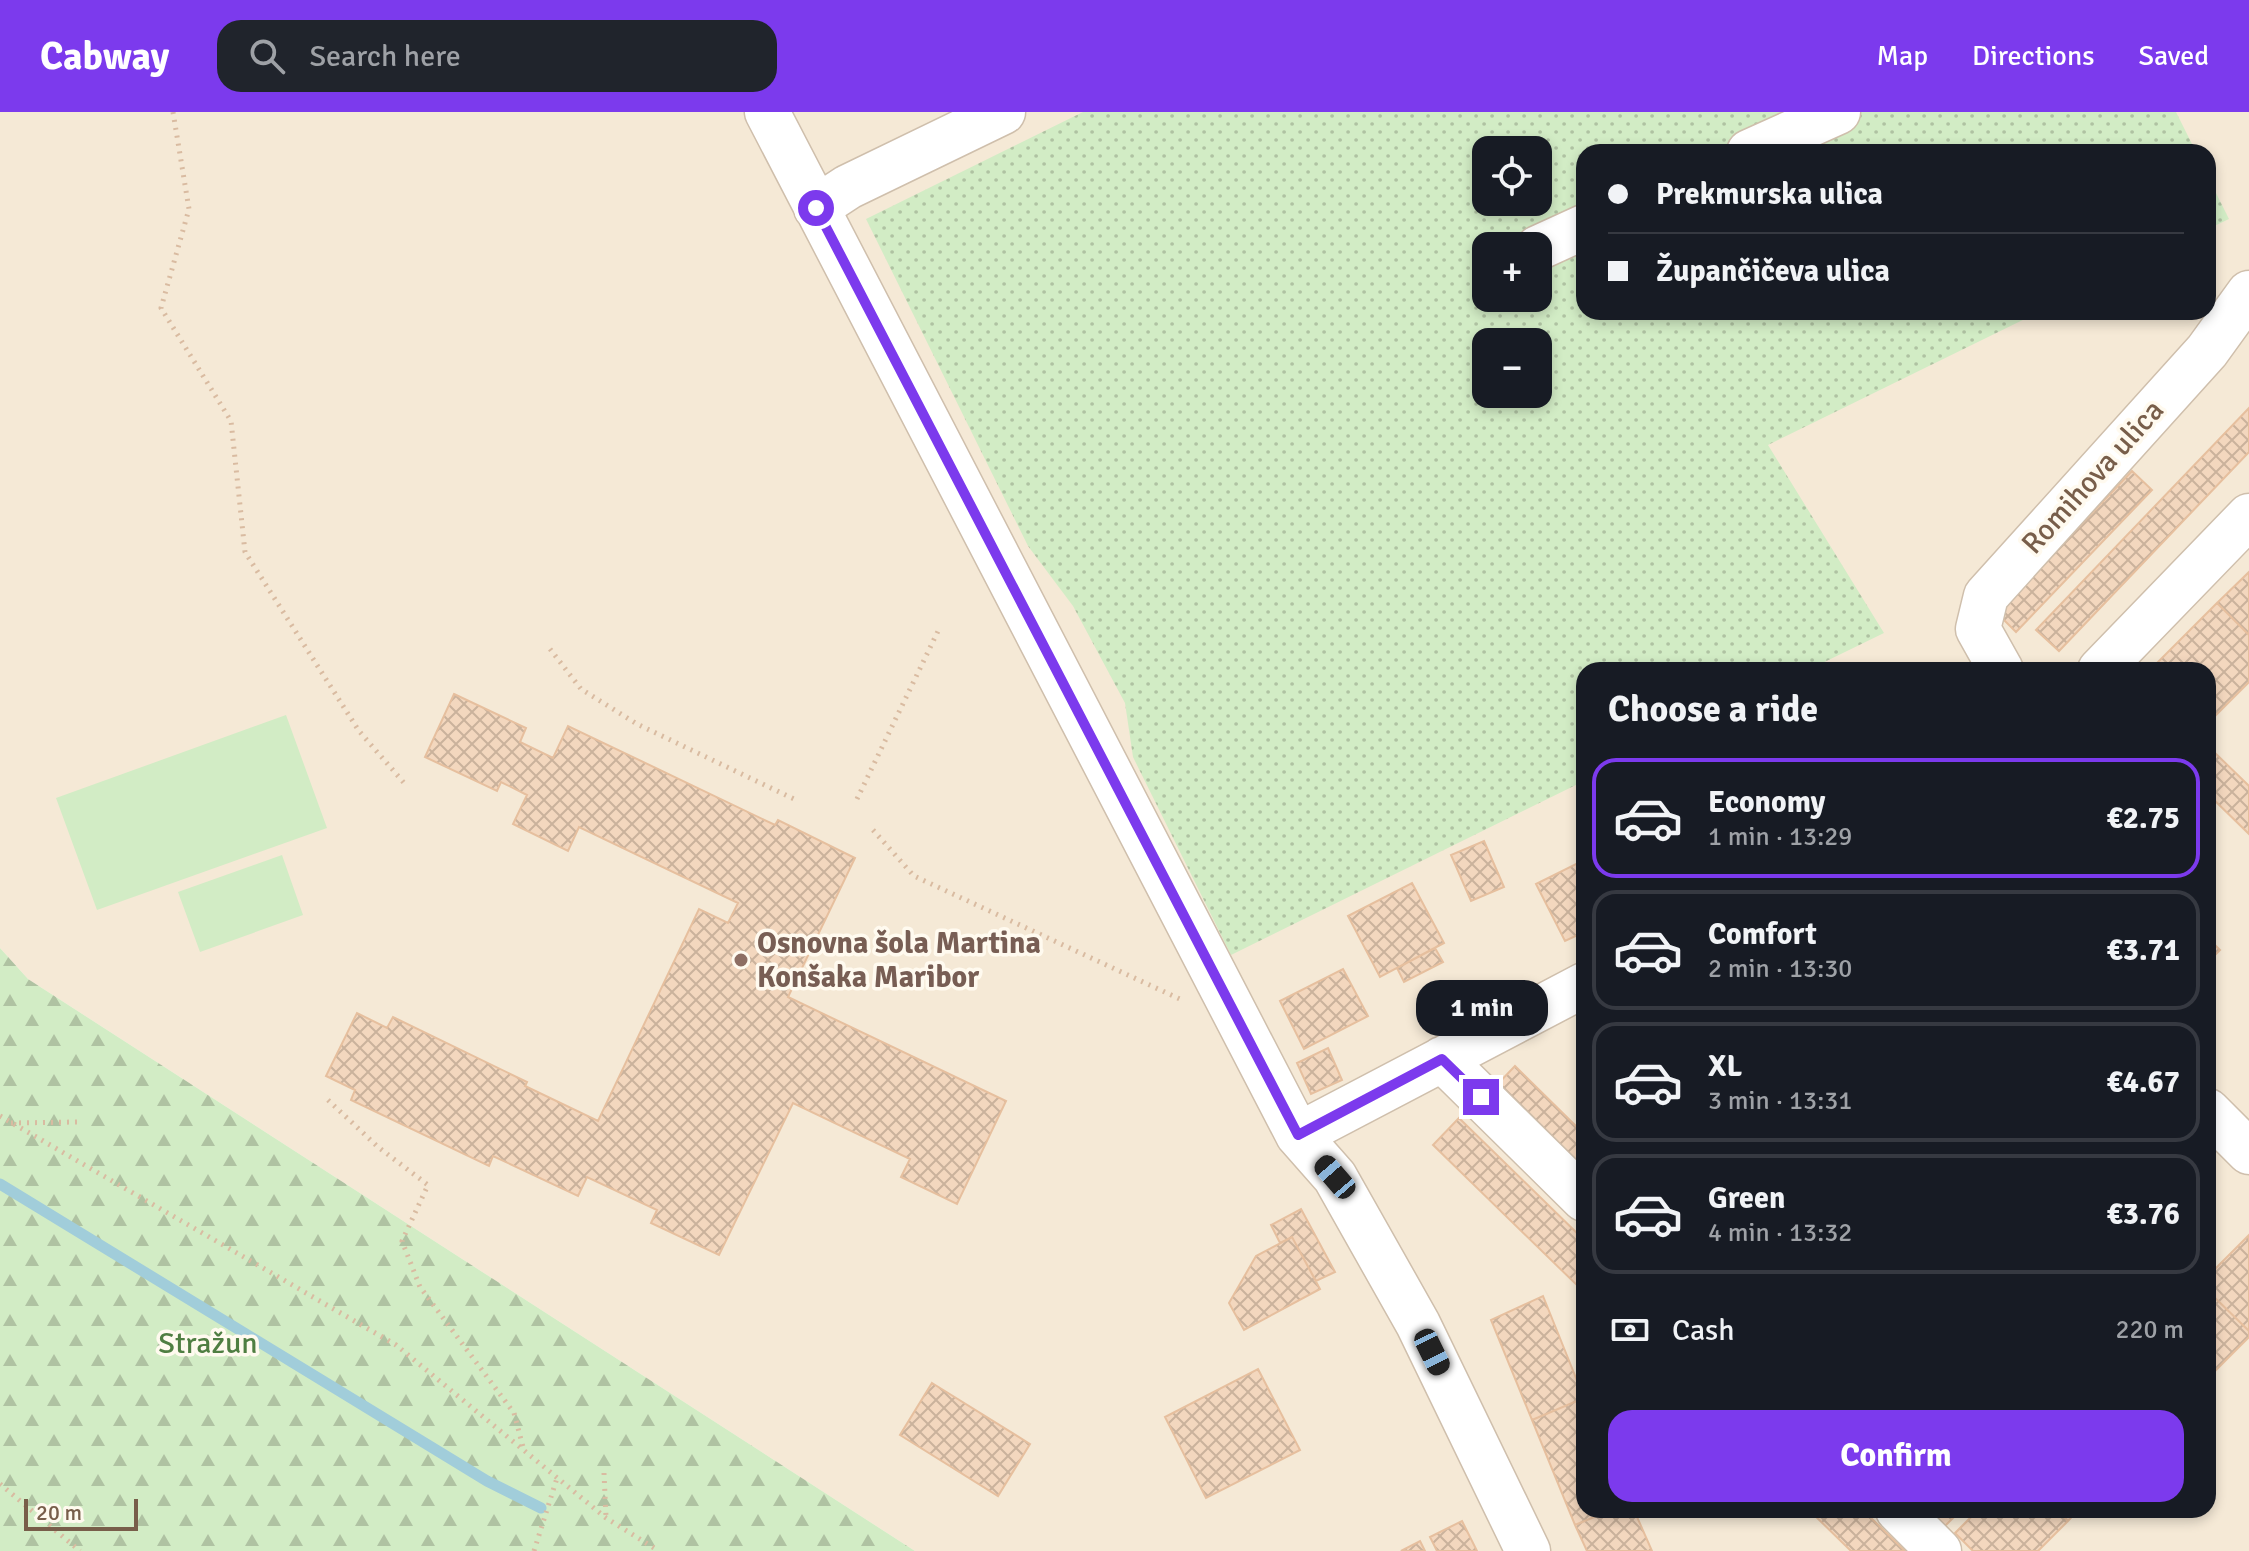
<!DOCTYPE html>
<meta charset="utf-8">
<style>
body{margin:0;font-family:Signika,sans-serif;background:#20242c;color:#f1f3f6;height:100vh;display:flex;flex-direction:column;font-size:30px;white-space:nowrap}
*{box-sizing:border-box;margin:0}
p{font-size:26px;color:#9ea1a6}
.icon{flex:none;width:44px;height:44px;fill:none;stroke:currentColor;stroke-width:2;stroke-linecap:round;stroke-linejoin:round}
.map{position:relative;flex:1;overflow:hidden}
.panel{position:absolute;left:1576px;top:550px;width:640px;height:856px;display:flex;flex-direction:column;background:#171b24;border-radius:24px;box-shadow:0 4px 12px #0003}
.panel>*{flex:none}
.banner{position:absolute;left:1576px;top:32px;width:640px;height:176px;border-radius:24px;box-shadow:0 4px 12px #0003;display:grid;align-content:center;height:176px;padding:0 32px;background:#171b24}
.fabs{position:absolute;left:1472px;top:24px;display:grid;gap:16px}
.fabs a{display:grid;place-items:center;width:80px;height:80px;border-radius:16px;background:#171b24;box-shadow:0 4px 12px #0003;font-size:40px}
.scale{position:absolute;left:24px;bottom:20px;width:114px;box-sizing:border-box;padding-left:8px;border:4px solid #785e4a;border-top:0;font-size:22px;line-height:28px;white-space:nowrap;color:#785e4a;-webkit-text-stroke:6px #fffaef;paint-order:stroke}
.end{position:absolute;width:36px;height:36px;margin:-18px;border:10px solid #7c3aed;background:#fff;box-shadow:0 0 0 4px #fff}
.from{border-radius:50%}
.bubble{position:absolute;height:56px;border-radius:24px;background:#171b24;box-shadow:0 4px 12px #0003;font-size:26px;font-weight:700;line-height:56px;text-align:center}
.car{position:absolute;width:24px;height:48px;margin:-24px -12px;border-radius:10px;box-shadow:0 0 6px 2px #0007;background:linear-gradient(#222 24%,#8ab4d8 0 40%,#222 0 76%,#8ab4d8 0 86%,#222 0)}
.banner b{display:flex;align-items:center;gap:28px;height:76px;font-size:30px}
.banner b+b{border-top:2px solid #363941}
.banner i{width:20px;height:20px;background:#f1f3f6}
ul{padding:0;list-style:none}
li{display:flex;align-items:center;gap:24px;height:120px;margin:0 16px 12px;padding:0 16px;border:4px solid #363941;border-radius:24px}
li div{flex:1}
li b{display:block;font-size:30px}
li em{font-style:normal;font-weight:700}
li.active{border-color:#7c3aed}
li>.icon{width:72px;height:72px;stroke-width:1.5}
h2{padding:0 32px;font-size:36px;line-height:96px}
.pay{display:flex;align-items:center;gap:20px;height:88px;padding:0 32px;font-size:30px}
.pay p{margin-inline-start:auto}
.primary-button{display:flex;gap:16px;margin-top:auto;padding:16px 32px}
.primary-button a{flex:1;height:92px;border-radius:24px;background:#7c3aed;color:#fff;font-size:32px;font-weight:700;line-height:92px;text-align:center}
header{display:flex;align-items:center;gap:48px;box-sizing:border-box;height:112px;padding:0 40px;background:#7c3aed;color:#fff}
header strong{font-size:38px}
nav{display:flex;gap:44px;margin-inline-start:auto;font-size:28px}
.search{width:560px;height:72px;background:#20242c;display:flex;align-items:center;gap:20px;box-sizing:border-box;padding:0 28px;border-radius:24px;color:#9ea1a6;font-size:30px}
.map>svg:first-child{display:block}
.residential{fill:#f5e9d6;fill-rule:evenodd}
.green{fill:url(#green-dots);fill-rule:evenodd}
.forest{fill:url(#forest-firs)}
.pitch{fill:#d2ecc5}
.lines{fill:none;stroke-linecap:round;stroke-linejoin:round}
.stream{stroke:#a1cdda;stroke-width:11}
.building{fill:url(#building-cross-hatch);stroke:#e6bf9e;stroke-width:2}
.minor-casing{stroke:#cfbfac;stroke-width:47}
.path{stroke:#d9bba1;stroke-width:5;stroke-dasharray:2 6;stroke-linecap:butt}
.minor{stroke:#fff;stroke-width:44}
.route{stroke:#7c3aed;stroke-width:10}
.education-dot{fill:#8d6e63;stroke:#fffaef;stroke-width:3}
.labels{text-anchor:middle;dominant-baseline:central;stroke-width:7;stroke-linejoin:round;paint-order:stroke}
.street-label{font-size:30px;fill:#785e4a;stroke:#fffaef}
.education-label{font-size:30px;font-weight:bold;fill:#785e54;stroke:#fffaef;text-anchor:start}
.park-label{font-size:30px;fill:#4f7e42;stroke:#fffaef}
</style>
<header>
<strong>Cabway</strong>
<div class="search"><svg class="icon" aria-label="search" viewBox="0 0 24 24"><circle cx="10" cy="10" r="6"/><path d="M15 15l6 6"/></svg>Search here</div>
<nav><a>Map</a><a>Directions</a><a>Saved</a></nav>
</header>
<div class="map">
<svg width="2249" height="1439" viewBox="0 0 2249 1439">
<defs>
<pattern id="green-dots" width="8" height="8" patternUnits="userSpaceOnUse" patternTransform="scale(2)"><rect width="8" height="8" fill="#d2ecc5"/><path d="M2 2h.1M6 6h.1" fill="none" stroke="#afc2a2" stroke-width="1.8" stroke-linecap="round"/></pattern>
<pattern id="forest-firs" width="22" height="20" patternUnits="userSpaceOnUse" patternTransform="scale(2)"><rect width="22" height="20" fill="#d2ecc5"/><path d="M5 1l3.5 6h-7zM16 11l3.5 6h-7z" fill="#afc2a2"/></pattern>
<pattern id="building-cross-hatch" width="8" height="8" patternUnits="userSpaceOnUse" patternTransform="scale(2)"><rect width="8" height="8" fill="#f3d7be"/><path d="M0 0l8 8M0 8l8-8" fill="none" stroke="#cab29c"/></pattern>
</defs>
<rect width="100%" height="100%" fill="#fdf6e8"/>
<path class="residential" d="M0,0h2249v1439h-1334l-887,-572 -28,-31zM1486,38h52v52h-52zM1584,40h624v160h-624zM1486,134h52v52h-52zM1486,230h52v52h-52zM1584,558h624v840h-624z"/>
<path class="green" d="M1083,0h1093l20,40h-612v160h455l-271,133 116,188 -76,37h-224v111l-353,174 -98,-198 -8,-54 -52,-97 -45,-60 -162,-327zM1486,38h52v52h-52zM1486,134h52v52h-52zM1486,230h52v52h-52z
M2208,65l21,42 -21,10z"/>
<path class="forest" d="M0,836l28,31 887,572h-915z"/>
<path class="pitch" d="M286,603l41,113 -230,82 -41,-112z
M282,743l21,60 -103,37 -22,-60z"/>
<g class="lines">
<path class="stream" d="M0,1072l487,297 54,27"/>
</g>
<path class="building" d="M2249,296v44l-190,199 -23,-21z
M2132,359l20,19 -136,142 -19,-19z
M2249,460v63l-32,-32z
M2217,491l32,32v47l-41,41v-53h-58z
M454,582l72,34 -6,14 33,16 15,-32 207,99 3,-5 77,38 -67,139 218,104 -49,103 -56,-27 9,-18 -117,-56 -74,152 -68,-32 6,-13 -70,-33 -9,19 -85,-40 -4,10 -138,-66 4,-10 -29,-14 31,-63 30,15 6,-11 134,65 -2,4 73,35 101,-212 29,14 10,-20 -159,-76 -11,24 -55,-27 14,-29 -26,-13 -4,9 -72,-34z
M2212,638l37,36v48l-41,-40v-40z
M1484,729l20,46 -33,14 -20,-46z
M1584,748v76l-2,-3 -17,8 -29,-57z
M1412,771l32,60 -64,34 -32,-61z
M2208,826l12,12 -12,12z
M1435,836l8,14 -39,20 -7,-14z
M1343,857l25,47 -64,33 -24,-48z
M1328,936l14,32 -31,14 -14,-31z
M1515,954l69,68v46l-92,-90z
M1459,1006l125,122v52l-151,-147z
M1301,1097l34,63 -19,9 -24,-44 -12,6 -9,-18z
M2249,1123v96l-41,-40v-15z
M1292,1125l28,52 -76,41 -15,-27 27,-47z
M2208,1179l41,40v6l-41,41z
M1543,1184l41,102 -52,22 -41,-100z
M1258,1257l42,81 -94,48 -41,-81z
M932,1271l98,61 -32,52 -98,-61z
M1584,1286v112h27l-36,15 -43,-105z
M1611,1398h23l18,41h-65l-12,-26z
M1809,1398h54l42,41h-54z
M1928,1398h33l-16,16z
M1978,1398h79l11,11 -30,30h-65l-18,-18z
M2057,1398h21l-10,11z
M1462,1409l15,30h-40l-7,-14z
M1420,1429l5,10h-24z"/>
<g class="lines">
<defs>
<path id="minor" d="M767,0l531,1023 37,42 83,147 110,227
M1749,40l89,-40
M816,96l32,-21 155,-75
M1538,136l46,-21
M2001,558l-23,-41 8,-33 221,-245 42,-58
M2100,558l149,-154
M1442,947l142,140
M2208,999l41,41
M1298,1023l286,-150
M1898,1398l41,41"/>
</defs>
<use href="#minor" class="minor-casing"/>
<path class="path" d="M173,0l16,97 -28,99 70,113 14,131 114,179 46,53
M550,537l31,40 56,35 157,75
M857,687l83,-172
M873,718l41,46 268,124
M328,988l50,47 50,38 -26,56 18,46 94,126 9,34
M0,1004l396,229 210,173 53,33
M11,1011l66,-1
M604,1361l2,44
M0,1372l80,67
M534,1439l23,-73"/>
<use href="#minor" class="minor"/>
</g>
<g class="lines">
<path class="route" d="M816,96l482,927 144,-76 39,38"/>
</g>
<circle class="education-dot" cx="741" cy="848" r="8"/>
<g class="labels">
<g class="street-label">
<text transform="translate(2093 365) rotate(-48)">Romihova ulica</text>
</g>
<g class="education-label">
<text x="757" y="831">Osnovna šola Martina<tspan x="757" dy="34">Konšaka Maribor</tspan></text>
</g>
<g class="park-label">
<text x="208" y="1231">Stražun</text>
</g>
</g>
</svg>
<div class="fabs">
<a><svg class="icon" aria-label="locate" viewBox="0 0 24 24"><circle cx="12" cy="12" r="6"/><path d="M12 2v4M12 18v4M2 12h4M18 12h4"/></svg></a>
<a>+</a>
<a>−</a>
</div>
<div class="scale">20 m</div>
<i class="end from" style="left:816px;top:96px"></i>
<i class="end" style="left:1481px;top:985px"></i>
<div class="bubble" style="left:1416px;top:868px;width:132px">1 min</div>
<i class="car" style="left:1335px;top:1065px;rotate:319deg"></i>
<i class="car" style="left:1432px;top:1240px;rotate:154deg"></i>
<div class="banner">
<b><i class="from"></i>Prekmurska ulica</b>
<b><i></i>Župančičeva ulica</b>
</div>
<section class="panel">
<h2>Choose a ride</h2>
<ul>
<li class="active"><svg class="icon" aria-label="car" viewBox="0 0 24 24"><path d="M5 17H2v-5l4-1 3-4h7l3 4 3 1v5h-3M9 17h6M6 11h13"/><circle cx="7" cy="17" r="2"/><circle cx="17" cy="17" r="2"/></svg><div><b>Economy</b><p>1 min · 13:29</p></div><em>€2.75</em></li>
<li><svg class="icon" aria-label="car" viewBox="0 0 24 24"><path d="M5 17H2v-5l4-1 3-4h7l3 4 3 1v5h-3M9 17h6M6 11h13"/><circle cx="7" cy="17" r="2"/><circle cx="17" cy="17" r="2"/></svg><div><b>Comfort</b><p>2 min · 13:30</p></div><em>€3.71</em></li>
<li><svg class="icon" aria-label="car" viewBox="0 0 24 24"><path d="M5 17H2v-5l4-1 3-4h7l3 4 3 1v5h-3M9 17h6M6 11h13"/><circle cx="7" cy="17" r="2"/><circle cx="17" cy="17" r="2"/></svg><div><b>XL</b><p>3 min · 13:31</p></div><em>€4.67</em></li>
<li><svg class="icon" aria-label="car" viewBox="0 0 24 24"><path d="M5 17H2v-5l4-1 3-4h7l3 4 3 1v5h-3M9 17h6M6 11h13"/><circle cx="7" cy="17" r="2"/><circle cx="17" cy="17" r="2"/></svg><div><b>Green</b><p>4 min · 13:32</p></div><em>€3.76</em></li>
</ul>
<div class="pay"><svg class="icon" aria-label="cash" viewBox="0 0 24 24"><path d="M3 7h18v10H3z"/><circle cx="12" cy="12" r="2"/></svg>Cash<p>220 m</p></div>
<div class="primary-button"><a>Confirm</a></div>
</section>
</div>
